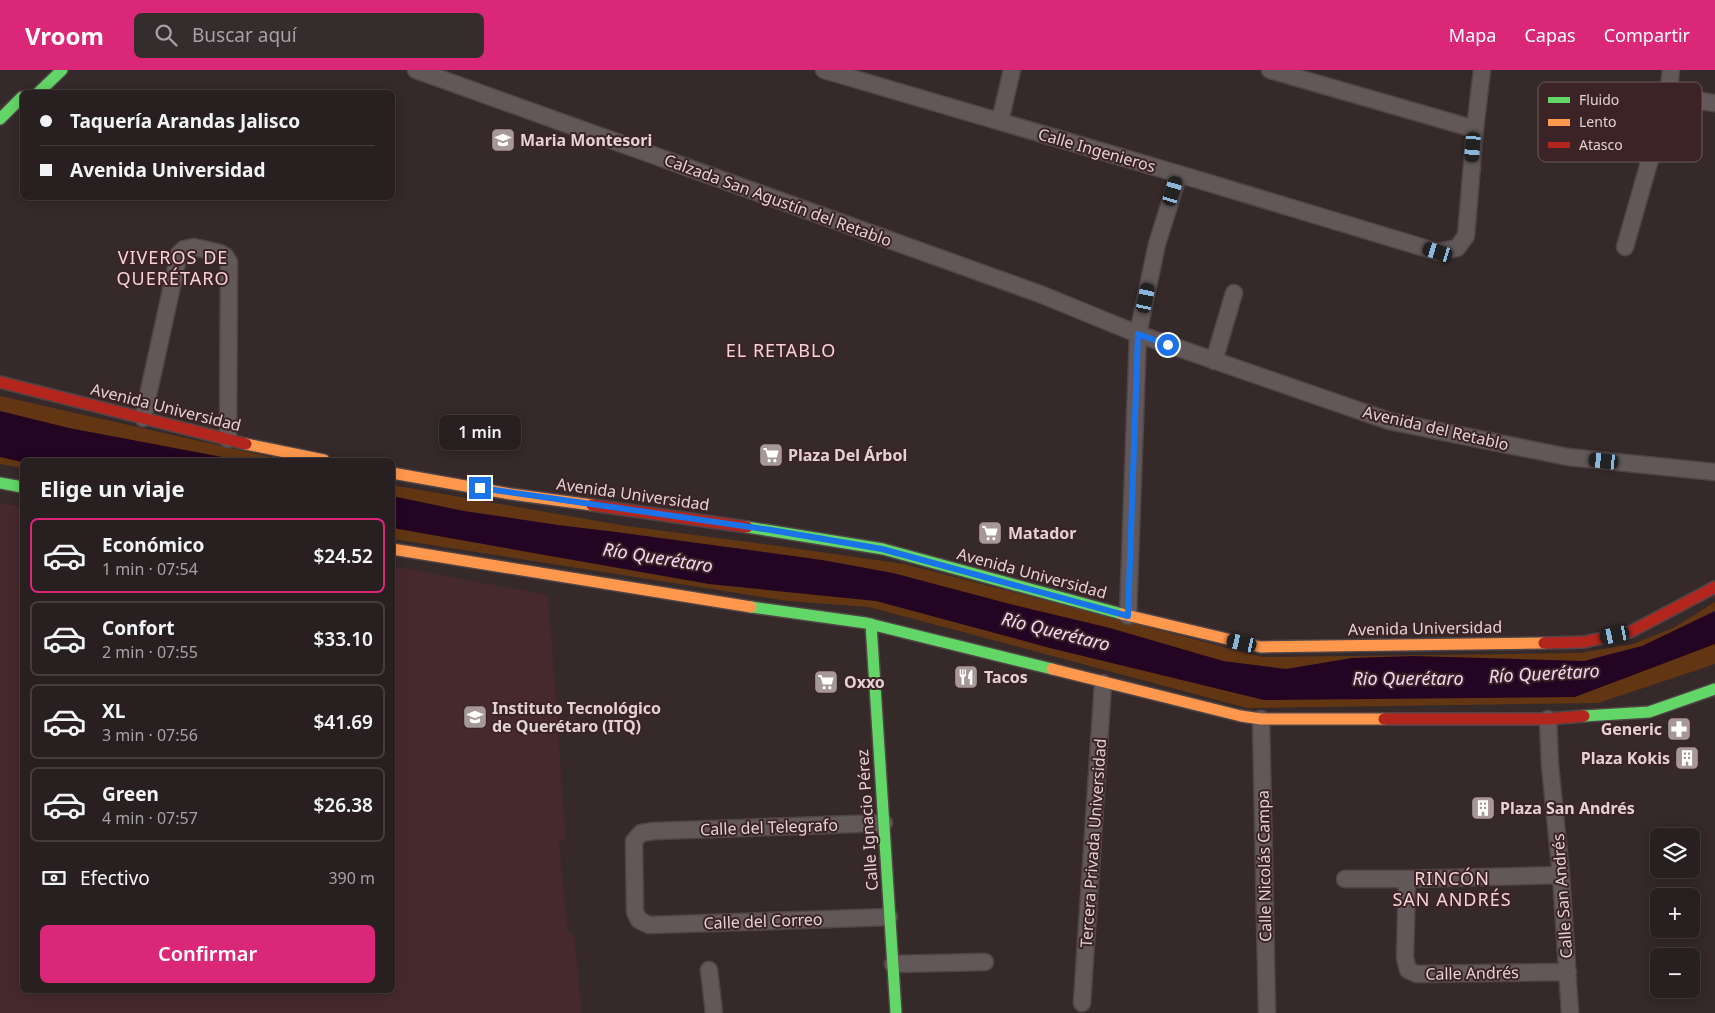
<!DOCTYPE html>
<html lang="es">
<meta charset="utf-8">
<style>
body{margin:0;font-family:"Noto Sans",sans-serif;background:#342c2d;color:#f1f3f6;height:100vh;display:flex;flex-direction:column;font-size:19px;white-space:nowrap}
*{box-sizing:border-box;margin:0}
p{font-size:16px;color:#a5a2a5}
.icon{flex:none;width:28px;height:28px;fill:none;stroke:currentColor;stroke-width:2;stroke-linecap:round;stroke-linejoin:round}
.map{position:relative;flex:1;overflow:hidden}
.sheet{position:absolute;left:20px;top:388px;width:375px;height:535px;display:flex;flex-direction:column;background:#281f20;border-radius:8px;box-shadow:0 2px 12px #0003,0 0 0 1px #443d3e}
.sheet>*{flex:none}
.banner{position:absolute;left:20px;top:20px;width:375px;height:110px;border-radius:8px;box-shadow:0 2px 12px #0003,0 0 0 1px #443d3e;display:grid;align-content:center;height:110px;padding:0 20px;background:#281f20}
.fabs{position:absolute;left:1650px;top:758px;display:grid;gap:10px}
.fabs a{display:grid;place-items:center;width:50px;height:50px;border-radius:8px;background:#281f20;box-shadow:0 2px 12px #0003,0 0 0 1px #443d3e;font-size:25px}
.end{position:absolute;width:22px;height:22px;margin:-11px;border:6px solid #1a73e8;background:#fff;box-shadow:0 0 0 2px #fff}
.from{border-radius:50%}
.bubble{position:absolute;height:35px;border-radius:8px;background:#281f20;box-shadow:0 2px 12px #0003,0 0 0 1px #443d3e;font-size:16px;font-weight:600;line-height:35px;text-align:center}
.car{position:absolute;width:15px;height:30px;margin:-15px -8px;border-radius:6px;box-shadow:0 0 4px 1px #0007;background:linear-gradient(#222 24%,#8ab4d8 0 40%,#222 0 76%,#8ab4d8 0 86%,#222 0)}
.banner b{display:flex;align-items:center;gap:18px;height:48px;font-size:19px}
.banner b+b{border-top:1px solid #443d3e}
.banner i{width:12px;height:12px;background:#f1f3f6}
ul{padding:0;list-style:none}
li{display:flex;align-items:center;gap:15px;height:75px;margin:0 10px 8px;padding:0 10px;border:2px solid #443d3e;border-radius:8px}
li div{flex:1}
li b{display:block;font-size:19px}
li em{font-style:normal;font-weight:600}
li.selected{border-color:#db2777}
li>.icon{width:45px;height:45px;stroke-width:1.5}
h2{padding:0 20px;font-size:22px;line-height:60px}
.pay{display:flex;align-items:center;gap:12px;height:55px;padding:0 20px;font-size:19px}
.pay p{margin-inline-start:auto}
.action{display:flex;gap:10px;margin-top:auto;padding:10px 20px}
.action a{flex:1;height:58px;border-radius:8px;background:#db2777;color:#fff;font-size:20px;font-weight:600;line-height:58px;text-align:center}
header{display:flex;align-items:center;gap:30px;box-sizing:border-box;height:70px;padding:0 25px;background:#db2777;color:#fff}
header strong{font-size:24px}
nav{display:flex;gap:28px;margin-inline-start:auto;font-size:18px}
.search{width:350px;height:45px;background:#342c2d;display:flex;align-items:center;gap:12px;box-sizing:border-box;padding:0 18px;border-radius:8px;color:#a5a2a5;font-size:19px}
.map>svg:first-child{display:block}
.built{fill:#46292d}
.green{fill:#623613}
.water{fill:#230422}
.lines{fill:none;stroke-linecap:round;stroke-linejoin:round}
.street-casing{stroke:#504446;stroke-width:19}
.fast-casing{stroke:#504446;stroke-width:14}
.slow-casing{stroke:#504446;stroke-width:14}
.jam-casing{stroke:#504446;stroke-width:14}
.street{stroke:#635859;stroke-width:16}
.fast{stroke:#63d668;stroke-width:11}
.slow{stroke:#ff974d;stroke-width:11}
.jam{stroke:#b3261e;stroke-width:11}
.route{stroke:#1a73e8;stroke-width:6}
.labels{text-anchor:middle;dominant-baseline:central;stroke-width:4;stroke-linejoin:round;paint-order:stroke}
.poi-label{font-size:16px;font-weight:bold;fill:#e3d2d3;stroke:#3b2326;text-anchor:start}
.street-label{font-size:16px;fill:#e3d2d3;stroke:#3b2326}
.neighbourhood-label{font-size:18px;letter-spacing:1px;fill:#f4d2d5;stroke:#3b2326}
.water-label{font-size:18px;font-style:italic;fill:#f7d5f5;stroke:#3b2326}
.key{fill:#3b2326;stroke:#6d585a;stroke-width:1}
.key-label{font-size:14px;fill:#e3d2d3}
</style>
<header>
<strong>Vroom</strong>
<div class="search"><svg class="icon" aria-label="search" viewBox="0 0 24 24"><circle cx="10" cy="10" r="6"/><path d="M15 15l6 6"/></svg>Buscar aquí</div>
<nav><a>Mapa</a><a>Capas</a><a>Compartir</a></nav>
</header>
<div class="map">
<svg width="1715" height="943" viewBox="0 0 1715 943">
<rect width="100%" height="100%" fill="#35292a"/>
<path class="built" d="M0,433l22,4v483h370l1,-424 155,29 18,245 -7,1 9,92h6l8,80h-582z"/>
<path class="green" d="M0,326l284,64h-262v8l-22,-4z
M392,415l234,41 145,19 133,19 358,93 318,-4 53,-9 40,-16 42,-26v62l-117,39 -351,5 -378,-101 -81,-6 -395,-62z"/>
<path class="water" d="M0,341l69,17 169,32h-216v2l-22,-5z
M392,426l72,15 94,14 58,7 206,28 71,13 117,31 100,24 113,33 63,8 66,-11 61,-2 171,5 58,-15 73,-35v33l-140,53 -311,3 -214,-52 -174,-47 -167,-17 -316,-56z"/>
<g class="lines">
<defs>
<path id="street" d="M416,0l624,224 98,40 251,87 179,36 147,15
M824,0l355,104 259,78 19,-4 9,-12 9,-107 7,-59
M1270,0l205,59
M1668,26l47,7
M1000,51l12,-51
M1625,177l43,-151 3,-26
M1214,291l20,-68
M143,348l36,-164 5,-5 10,-2 26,6 5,3 4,6 -1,177
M1128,546l10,-282 19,-90 22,-70
M1261,649l6,294
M1548,649l2,46 11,110 9,138
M884,753l-230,8 -13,2 -7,8 1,71 4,8 10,5 240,-8
M1345,809h62l154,-4
M1407,809l-2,79 3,12 9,4 151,-2
M893,894l92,-2
M709,900l5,43
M1082,933l21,-320"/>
<path id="fast" d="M39,22l23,-22
M0,49l22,-22
M0,413l22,4
M747,457l136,22 239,65
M751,537l115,16 186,46
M871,554l25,389
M1584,646l65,-4 66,-23"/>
<path id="slow" d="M246,374l78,16
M392,403l119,21 81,11
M392,479l359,58
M1122,544l139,33 283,-4
M1052,599l189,47 20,3h123"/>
<path id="jam" d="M0,312l246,62
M592,435l155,22
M1544,573l40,-1 46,-10 85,-45
M1384,649h164l36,-3"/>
</defs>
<use href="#street" class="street-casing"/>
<use href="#fast" class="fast-casing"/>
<use href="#slow" class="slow-casing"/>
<use href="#jam" class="jam-casing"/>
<use href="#street" class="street"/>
<use href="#fast" class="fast"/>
<use href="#slow" class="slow"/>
<use href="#jam" class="jam"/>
</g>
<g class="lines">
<path class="route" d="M480,418l291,42 111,19 246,67 10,-282 30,11"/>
</g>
<defs>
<symbol id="school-square" viewBox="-11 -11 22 22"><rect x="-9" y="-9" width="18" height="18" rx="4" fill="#a69798" stroke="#3b2326"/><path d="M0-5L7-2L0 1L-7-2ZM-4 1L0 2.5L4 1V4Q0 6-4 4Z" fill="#fff"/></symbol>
<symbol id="supermarket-square" viewBox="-11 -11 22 22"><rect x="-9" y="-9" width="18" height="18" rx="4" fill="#a69798" stroke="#3b2326"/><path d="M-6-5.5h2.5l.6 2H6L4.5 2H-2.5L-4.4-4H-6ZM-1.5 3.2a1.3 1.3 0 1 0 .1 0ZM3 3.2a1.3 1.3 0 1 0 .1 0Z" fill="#fff"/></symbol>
<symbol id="restaurant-square" viewBox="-11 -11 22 22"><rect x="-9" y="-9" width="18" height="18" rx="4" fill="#a69798" stroke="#3b2326"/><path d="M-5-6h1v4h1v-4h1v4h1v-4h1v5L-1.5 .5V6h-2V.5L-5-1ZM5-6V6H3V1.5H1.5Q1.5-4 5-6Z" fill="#fff"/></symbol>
<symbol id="university-square" viewBox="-11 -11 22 22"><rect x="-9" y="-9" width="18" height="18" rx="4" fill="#a69798" stroke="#3b2326"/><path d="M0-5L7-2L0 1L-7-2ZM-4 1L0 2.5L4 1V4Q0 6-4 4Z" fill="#fff"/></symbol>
<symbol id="pharmacy-square" viewBox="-11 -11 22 22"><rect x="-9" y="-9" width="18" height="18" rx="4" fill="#a69798" stroke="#3b2326"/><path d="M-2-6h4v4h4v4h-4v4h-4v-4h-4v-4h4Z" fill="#fff"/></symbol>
<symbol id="building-square" viewBox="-11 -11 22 22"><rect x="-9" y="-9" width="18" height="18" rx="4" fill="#a69798" stroke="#3b2326"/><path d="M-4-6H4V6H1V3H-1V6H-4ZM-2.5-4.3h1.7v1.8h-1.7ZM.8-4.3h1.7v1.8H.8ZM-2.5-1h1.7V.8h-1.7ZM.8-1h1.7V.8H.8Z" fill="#fff"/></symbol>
</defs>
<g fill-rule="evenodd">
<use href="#school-square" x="489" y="56" width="28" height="28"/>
<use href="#supermarket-square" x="757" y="371" width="28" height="28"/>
<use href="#supermarket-square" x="976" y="449" width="28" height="28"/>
<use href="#restaurant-square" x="952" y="593" width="28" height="28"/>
<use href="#supermarket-square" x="812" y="598" width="28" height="28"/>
<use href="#university-square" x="461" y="633" width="28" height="28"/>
<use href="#pharmacy-square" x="1665" y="645" width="28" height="28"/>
<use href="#building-square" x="1673" y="674" width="28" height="28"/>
<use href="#building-square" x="1469" y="724" width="28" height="28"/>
</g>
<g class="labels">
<g class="poi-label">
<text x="520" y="70">Maria Montesori</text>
<text x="788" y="385">Plaza Del Árbol</text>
<text x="1008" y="463">Matador</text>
<text x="984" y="607">Tacos</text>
<text x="844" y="612">Oxxo</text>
<text x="492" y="638">Instituto Tecnológico<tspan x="492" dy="18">de Querétaro (ITQ)</tspan></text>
<text x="1662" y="659" text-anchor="end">Generic</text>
<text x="1670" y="688" text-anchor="end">Plaza Kokis</text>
<text x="1500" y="738">Plaza San Andrés</text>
</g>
<g class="street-label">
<text transform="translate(1097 80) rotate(16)">Calle Ingenieros</text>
<text transform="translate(778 130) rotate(20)">Calzada San Agustín del Retablo</text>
<text transform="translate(166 337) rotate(14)">Avenida Universidad</text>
<text transform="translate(1436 358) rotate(13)">Avenida del Retablo</text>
<text transform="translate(633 424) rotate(8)">Avenida Universidad</text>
<text transform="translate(1032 503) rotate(15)">Avenida Universidad</text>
<text transform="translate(1425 558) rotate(-1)">Avenida Universidad</text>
<text transform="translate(867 750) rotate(-94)">Calle Ignacio Pérez</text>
<text transform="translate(769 757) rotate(-2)">Calle del Telegrafo</text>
<text transform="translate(1093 773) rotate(-86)">Tercera Privada Universidad</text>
<text transform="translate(1264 796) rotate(-91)">Calle Nicolás Campa</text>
<text transform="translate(1562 826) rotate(-94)">Calle San Andrés</text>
<text transform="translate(763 851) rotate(-2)">Calle del Correo</text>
<text transform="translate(1472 903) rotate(-1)">Calle Andrés</text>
</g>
<g class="neighbourhood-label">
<text x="173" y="187">VIVEROS DE<tspan x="173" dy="21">QUERÉTARO</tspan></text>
<text x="781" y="280">EL RETABLO</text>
<text x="1452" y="808">RINCÓN<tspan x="1452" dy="21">SAN ANDRÉS</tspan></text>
</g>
<g class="water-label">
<text transform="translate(658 487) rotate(9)">Río Querétaro</text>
<text transform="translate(1056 561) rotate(14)">Río Querétaro</text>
<text transform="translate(1544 603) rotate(-3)">Río Querétaro</text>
<text x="1408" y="608">Rio Querétaro</text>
</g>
</g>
<rect x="1538" y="12" width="164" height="80" rx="8" class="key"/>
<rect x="1548" y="27" width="22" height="6" fill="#63d668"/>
<rect x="1548" y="49" width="22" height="7" fill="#ff974d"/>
<rect x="1548" y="72" width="22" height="6" fill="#b3261e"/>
<g class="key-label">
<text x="1579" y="35">Fluido</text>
<text x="1579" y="57">Lento</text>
<text x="1579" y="80">Atasco</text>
</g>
</svg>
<div class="fabs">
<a><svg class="icon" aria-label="layers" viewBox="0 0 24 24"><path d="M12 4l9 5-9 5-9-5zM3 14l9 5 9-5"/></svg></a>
<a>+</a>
<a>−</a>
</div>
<i class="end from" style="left:1168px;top:275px"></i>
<i class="end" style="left:480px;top:418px"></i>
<div class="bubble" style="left:439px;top:345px;width:82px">1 min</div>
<i class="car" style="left:1473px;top:77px;rotate:185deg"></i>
<i class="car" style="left:1173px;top:121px;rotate:17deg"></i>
<i class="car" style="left:1438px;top:182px;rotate:287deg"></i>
<i class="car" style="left:1146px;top:228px;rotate:12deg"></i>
<i class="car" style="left:1604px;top:391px;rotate:276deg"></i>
<i class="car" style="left:1615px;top:565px;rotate:258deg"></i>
<i class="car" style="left:1242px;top:573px;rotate:283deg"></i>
<div class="banner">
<b><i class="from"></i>Taquería Arandas Jalisco</b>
<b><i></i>Avenida Universidad</b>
</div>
<section class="sheet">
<h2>Elige un viaje</h2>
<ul>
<li class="selected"><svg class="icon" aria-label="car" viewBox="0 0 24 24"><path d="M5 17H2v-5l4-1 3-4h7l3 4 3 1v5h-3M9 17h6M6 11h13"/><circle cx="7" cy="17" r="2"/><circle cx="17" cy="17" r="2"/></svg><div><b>Económico</b><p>1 min · 07:54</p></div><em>$24.52</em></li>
<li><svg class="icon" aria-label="car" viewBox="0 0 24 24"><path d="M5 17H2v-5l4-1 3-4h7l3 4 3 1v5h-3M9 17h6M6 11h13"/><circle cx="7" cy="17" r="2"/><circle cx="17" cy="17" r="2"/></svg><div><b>Confort</b><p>2 min · 07:55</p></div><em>$33.10</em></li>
<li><svg class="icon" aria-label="car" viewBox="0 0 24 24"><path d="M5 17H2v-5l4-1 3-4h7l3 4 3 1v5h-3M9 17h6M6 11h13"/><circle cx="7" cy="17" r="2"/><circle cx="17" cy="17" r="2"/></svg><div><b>XL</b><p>3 min · 07:56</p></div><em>$41.69</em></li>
<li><svg class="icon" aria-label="car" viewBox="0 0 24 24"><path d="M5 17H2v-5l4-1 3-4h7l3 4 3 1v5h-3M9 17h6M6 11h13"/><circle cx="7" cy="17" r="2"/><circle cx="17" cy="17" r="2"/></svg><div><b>Green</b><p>4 min · 07:57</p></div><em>$26.38</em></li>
</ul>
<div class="pay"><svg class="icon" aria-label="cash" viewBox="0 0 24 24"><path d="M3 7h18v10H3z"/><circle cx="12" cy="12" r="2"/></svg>Efectivo<p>390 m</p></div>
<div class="action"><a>Confirmar</a></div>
</section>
</div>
